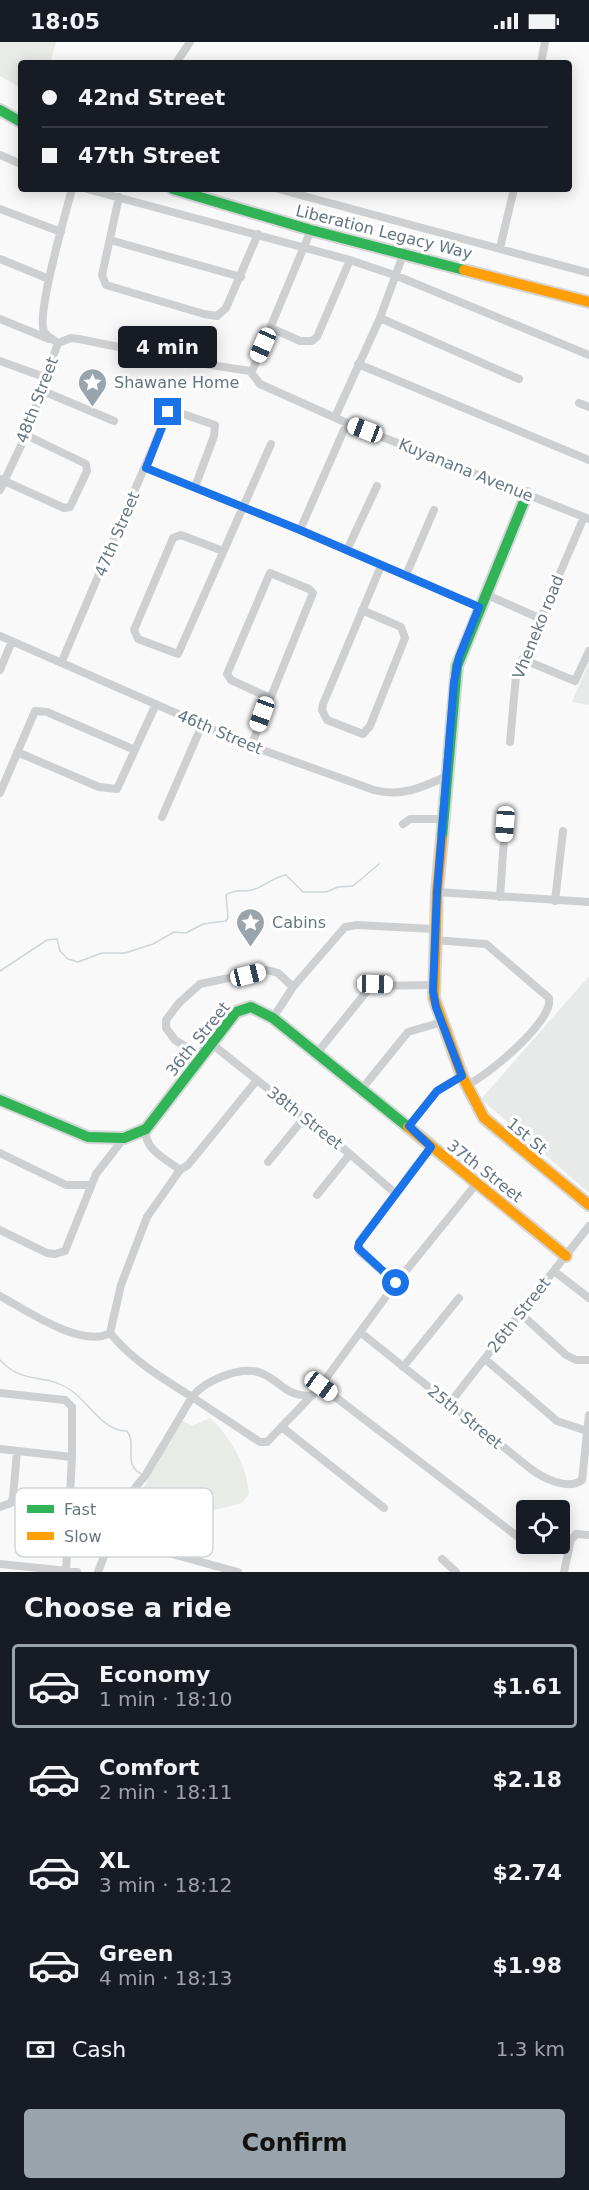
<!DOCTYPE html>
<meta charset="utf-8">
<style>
body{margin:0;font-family:"DejaVu Sans",sans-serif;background:#242831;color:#f1f3f6;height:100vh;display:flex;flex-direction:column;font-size:22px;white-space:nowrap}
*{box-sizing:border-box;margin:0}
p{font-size:20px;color:#9ea1a6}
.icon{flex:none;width:33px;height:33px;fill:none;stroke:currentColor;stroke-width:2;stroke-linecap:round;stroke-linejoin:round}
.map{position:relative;height:1530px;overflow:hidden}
.panel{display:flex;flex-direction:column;background:#171b24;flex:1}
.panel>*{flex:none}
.top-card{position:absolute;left:18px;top:18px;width:554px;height:132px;border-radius:6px;box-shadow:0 3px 15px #0003;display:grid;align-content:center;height:132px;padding:0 24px;background:#171b24}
.fabs{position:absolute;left:516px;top:1458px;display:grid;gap:12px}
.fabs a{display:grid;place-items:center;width:54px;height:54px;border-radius:6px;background:#171b24;box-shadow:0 3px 15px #0003;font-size:30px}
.end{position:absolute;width:27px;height:27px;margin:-14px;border:8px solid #1a73e8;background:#fff;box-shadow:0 0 0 3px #fff}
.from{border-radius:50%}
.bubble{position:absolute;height:42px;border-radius:6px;background:#171b24;box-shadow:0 3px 15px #0003;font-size:20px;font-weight:700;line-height:42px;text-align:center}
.car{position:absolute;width:18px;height:36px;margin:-18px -9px;border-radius:8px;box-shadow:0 0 4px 2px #0007;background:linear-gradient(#fff 24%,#345 0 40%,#fff 0 76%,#345 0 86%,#fff 0)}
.top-card b{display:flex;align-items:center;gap:21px;height:57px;font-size:22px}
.top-card b+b{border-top:2px solid #363941}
.top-card i{width:15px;height:15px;background:#f1f3f6}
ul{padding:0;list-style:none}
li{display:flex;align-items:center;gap:18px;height:84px;margin:0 12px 9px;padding:0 12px;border:3px solid transparent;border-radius:6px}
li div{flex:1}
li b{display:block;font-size:22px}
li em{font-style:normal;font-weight:700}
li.current{border-color:#99a4ac}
li>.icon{width:54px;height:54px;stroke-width:1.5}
h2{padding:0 24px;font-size:27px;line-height:72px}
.pay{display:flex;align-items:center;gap:15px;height:66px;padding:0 24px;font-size:22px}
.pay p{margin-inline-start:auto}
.action{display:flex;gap:12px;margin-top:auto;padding:12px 24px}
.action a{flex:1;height:69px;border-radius:6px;background:#99a4ac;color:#111;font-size:24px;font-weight:700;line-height:69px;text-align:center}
.status{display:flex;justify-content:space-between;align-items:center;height:42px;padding:0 30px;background:#171b24;direction:ltr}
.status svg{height:16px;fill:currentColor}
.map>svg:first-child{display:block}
.built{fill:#e8e9e9}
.green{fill:#e8ebe6}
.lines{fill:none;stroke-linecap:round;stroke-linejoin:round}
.stream{stroke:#ced6d9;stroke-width:1.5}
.fast-casing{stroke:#d5d6d7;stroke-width:14}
.slow-casing{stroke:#d5d6d7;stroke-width:14}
.street{stroke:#cecfd0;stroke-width:8}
.fast{stroke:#30b455;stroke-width:10}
.slow{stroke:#ff9f0a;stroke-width:10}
.route{stroke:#1a73e8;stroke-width:8}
.labels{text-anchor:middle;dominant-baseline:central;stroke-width:6;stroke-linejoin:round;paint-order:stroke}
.street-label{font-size:16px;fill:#657683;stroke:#fff}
.poi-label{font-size:16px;fill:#657683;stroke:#fff;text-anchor:start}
.key{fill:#fff;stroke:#d1d6da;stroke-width:1.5}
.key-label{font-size:16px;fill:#657683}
</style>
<div class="status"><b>18:05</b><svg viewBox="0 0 49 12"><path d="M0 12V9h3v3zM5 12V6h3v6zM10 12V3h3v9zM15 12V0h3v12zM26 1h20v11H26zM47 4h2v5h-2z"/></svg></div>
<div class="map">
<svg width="589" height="1530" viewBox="0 0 589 1530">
<rect width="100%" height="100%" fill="#f9f9f9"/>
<path class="built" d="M589,621v42l-17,-3z
M589,934v217l-108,-94z"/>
<path class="green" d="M0,0h56l-6,21h-29v25l-21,-12z
M210,1376c21,19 37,48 39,76l-7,9c-39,10 -28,10 -61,-11 -14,3 -26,16 -41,14l1,-13 36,-70 6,-2 9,5z"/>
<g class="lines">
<path class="stream" d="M0,929l47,-31 10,-1 3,12 8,8 10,3 24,-9h23l28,-9 21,-12 12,1 17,-9 23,-3 2,-3 -2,-23c10,-7 19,-2 29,-6 11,-4 19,-12 31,-14l17,17h23l12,-5 15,-1 26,-22
M0,1318c23,26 47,12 72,31 17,12 32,41 55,40 11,15 -6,34 16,44"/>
<defs>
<path id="fast" d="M0,68l21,12
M173,147l138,41 153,40
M442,796l15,-172 70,-172
M0,1058l88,37 36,1 22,-9 90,-117 15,-5 22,11 135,109"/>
<path id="slow" d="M464,228l125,32
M442,796l-5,54 -3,106 28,78 22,42 105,87
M408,1085l158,129"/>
</defs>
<use href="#fast" class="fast-casing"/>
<use href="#slow" class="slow-casing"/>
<path class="street" d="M176,21l14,-21
M541,21l4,-21
M0,113l21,9
M87,147l263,71 47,16 192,79
M278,147l311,84
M119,155l-17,78 4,10 98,29 13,2 9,-8 32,-74
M0,167l61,23
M110,198l131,37
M500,206l14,-59
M0,217l49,20
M380,276l139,61
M0,277l49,20
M271,286l29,13h12l5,-4 33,-77
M58,301l13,-5 8,1 119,24 52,8 10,13 87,39 242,96
M58,301c-4,-3 -12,-7 -14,-12 -8,-17 22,-119 28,-142
M0,319l47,17
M358,322l231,96
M250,329l3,-2 58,-139
M43,349l71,30
M579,361l10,4
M335,375l45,-99 24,-66
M146,426l154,62 179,77
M0,437l64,29 6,-1 17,-36 -1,-7 -60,-29
M0,448l26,-55 32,-92
M300,488l47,-107
M347,508l30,-64
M223,509l-42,-16 -8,3 -39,92 4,9 40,15 93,-210
M406,533l28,-65
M485,552l54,24
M362,568l39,17 4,11 -35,88 -7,8 -36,-14 -5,-10 1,-6 58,-138
M0,594l251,110 123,44c27,7 47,-2 71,-13
M522,617l53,22 14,-30
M62,619l106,-249h9l38,13 -1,11 -19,51
M0,628l12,-29
M510,700l6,-66 68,-159
M251,704l62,-153 -4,-4 -39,-16 -43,101 4,6 37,17
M17,710l82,35 18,2 39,-85
M0,751l35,-82 12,1 88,38
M162,775l40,-92
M403,782l7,-5h32
M437,850l152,10
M500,855l5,-73
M555,859l8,-70
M434,898l52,4 63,54c5,23 -62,78 -82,87
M273,976l20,-31 52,-60 12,-2 77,4
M213,1003l137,109 45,39
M317,1011l54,-67 63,-1
M201,1014l-26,-16 -9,-12v-8l13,-17 21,-19 67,-14 11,3 15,14
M361,1048l47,-58 34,-10
M409,1084l28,-35 25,-15
M146,1087c-3,20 20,30 34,41l8,-5 69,-85
M0,1111l66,32h25
M268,1120l36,-44
M317,1153l33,-41
M0,1188l47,23 8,1 10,-3 31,-77 28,-36
M554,1229l35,27
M396,1241l-36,-31 -1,-9 72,-96
M0,1254c26,14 82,53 110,37l11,-48 26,-68 33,-47
M520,1271l46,42 10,5h13
M360,1290l171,137c12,9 37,22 51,11l7,-65
M110,1291c23,28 52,45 82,64 12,-16 49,-32 69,-24 22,9 21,22 50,23
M485,1317l72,62 30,10
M403,1325l56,-69
M321,1344l205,157
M0,1351l65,7 7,7v50l-6,114
M449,1362l140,-178
M283,1386l101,80
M0,1407l72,8
M0,1465l11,-4 2,-6 4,-46
M113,1496l125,34
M527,1502l37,4 12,-14 13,1
M442,1517l14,13
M0,1522l77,8
M98,1530c13,-32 22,-70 47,-96l47,-79 68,45h7l52,-54 77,-105 81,-100
M564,1530l6,-28"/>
<use href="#fast" class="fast"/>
<use href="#slow" class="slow"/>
</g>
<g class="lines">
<path class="route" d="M168,370l-22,56 154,62 179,77 -20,50 -5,25 -17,210 -4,99 3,16 26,69 -25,15 -28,35 22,21 -72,96 -1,5 38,35"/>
</g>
<defs>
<symbol id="sight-pin" viewBox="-11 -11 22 30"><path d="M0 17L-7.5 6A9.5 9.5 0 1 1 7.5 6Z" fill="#99a4ac" stroke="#fff"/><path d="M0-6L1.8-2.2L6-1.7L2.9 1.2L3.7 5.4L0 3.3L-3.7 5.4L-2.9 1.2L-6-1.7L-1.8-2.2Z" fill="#fff"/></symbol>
</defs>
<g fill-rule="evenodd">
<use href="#sight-pin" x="76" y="324" width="33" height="45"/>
<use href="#sight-pin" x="234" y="864" width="33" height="45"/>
</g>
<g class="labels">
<g class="street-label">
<text transform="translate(384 190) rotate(14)">Liberation Legacy Way</text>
<text transform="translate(37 358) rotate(-69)">48th Street</text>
<text transform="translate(466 428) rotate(22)">Kuyanana Avenue</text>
<text transform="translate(117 492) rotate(-67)">47th Street</text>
<text transform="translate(538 585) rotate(-68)">Vheneko road</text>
<text transform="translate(220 690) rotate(23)">46th Street</text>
<text transform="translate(198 997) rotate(-51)">36th Street</text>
<text transform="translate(305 1076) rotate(38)">38th Street</text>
<text transform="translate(527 1094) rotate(40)">1st St</text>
<text transform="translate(485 1129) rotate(38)">37th Street</text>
<text transform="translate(519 1273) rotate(-52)">26th Street</text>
<text transform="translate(465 1375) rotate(39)">25th Street</text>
</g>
<g class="poi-label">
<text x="114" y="340">Shawane Home</text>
<text x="272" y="880">Cabins</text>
</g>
</g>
<rect x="15" y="1446" width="198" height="69" rx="9" class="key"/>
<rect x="27" y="1463" width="27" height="8" fill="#30b455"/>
<rect x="27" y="1490" width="27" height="8" fill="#ff9f0a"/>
<g class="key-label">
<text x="64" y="1473">Fast</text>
<text x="64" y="1500">Slow</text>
</g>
</svg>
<div class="fabs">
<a><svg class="icon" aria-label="locate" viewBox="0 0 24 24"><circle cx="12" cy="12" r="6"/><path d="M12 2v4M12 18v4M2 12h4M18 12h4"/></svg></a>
</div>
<i class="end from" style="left:396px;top:1241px"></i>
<i class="end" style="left:168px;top:370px"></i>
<div class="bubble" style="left:118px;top:284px;width:99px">4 min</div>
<i class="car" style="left:263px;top:303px;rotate:204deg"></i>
<i class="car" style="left:365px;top:388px;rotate:291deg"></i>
<i class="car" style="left:262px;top:672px;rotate:200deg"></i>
<i class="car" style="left:505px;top:782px;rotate:184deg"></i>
<i class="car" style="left:248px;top:933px;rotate:76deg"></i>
<i class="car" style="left:375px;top:942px;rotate:91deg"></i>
<i class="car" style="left:321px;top:1344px;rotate:126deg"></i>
<div class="top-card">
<b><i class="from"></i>42nd Street</b>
<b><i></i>47th Street</b>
</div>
</div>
<section class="panel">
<h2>Choose a ride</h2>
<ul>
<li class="current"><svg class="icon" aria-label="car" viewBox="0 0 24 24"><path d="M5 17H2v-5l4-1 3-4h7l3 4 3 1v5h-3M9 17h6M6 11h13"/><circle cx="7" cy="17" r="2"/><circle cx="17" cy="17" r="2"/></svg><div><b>Economy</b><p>1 min · 18:10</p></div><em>$1.61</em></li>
<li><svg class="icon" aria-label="car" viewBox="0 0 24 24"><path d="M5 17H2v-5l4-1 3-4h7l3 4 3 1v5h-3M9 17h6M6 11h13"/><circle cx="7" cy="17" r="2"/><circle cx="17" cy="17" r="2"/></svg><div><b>Comfort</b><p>2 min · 18:11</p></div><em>$2.18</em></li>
<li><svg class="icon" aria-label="car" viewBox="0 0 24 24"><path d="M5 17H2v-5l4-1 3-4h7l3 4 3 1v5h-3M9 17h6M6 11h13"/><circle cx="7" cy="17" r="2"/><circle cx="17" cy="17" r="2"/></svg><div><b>XL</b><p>3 min · 18:12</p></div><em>$2.74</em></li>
<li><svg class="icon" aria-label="car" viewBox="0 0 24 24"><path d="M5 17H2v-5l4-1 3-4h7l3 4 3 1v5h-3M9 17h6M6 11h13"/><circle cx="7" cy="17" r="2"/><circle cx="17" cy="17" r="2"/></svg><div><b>Green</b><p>4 min · 18:13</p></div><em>$1.98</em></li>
</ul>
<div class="pay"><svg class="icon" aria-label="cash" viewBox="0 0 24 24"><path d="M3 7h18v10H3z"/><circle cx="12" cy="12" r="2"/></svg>Cash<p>1.3 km</p></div>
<div class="action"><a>Confirm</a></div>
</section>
